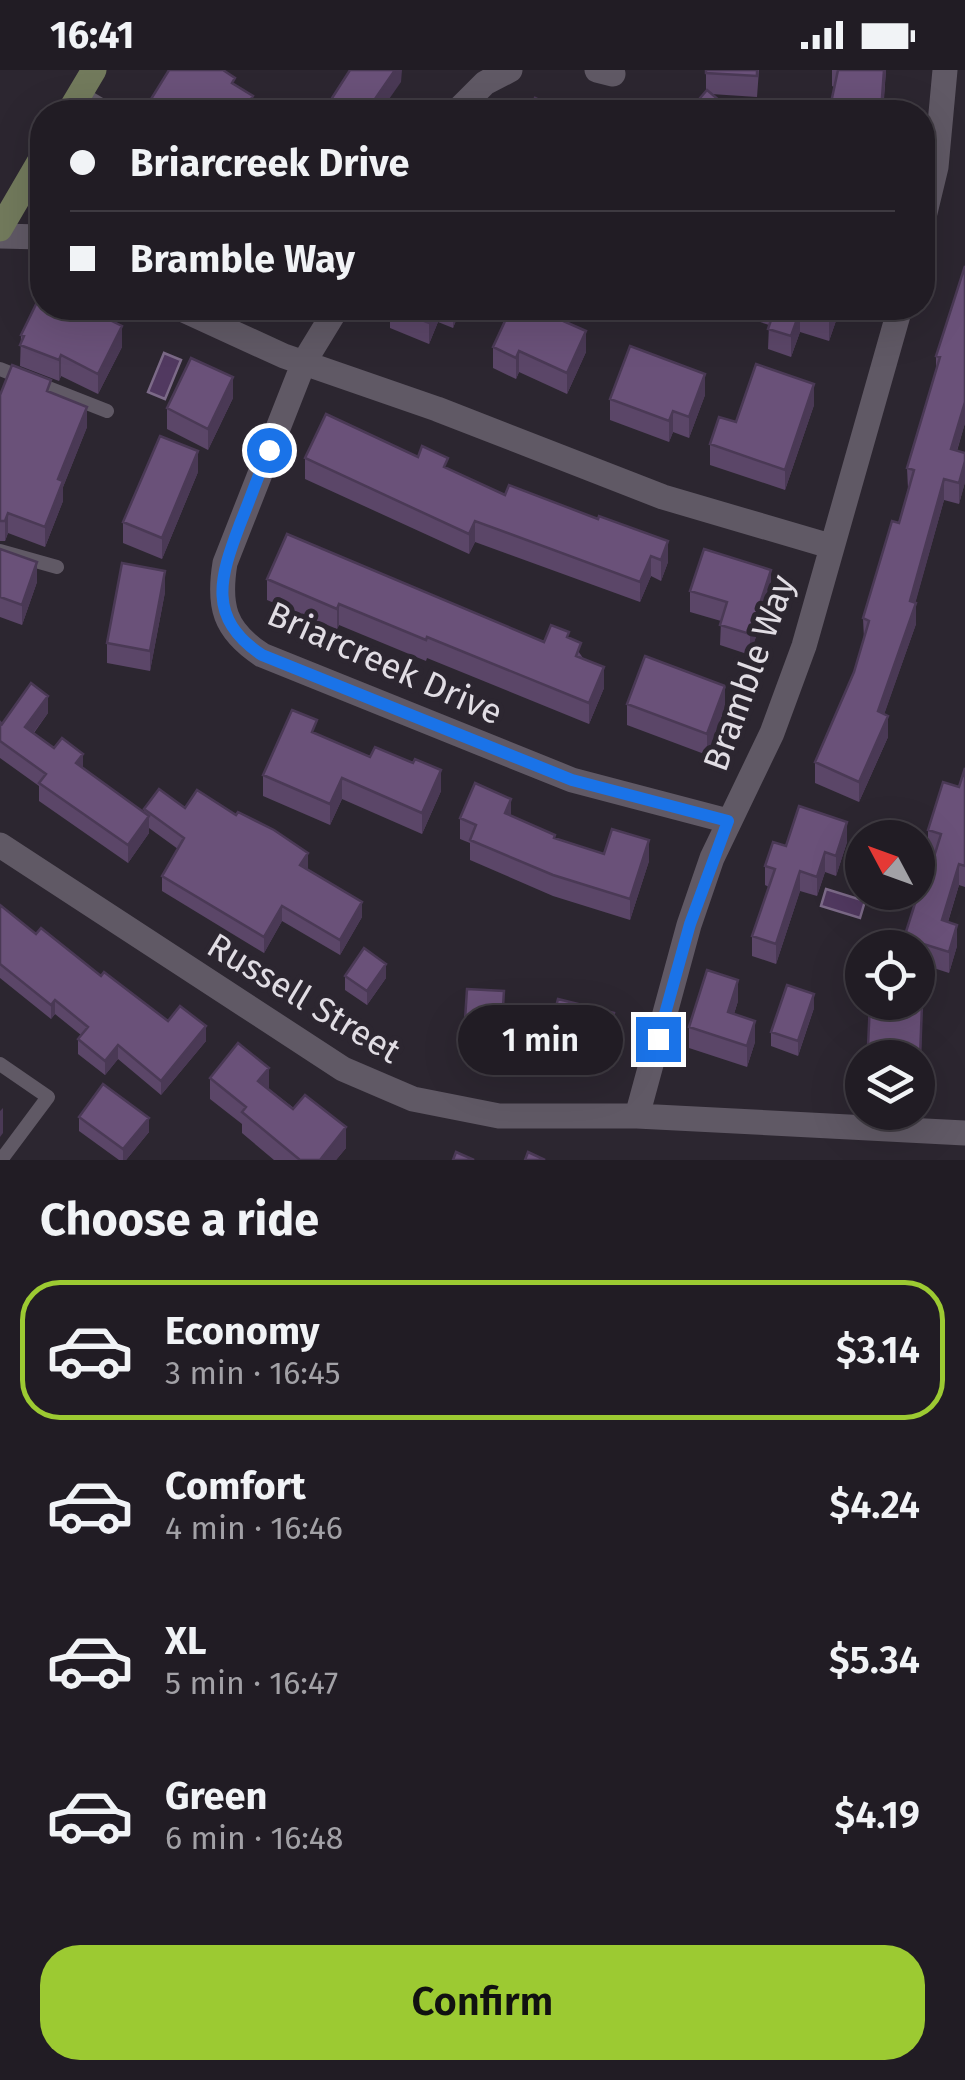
<!DOCTYPE html>
<meta charset="utf-8">
<style>
body{margin:0;font-family:"Fira Sans",sans-serif;background:#2d2931;color:#f1f3f6;height:100vh;display:flex;flex-direction:column;font-size:38px;white-space:nowrap}
*{box-sizing:border-box;margin:0}
p{font-size:32px;color:#a2a1a6}
.icon{flex:none;width:55px;height:55px;fill:none;stroke:currentColor;stroke-width:2;stroke-linecap:round;stroke-linejoin:round}
.map{position:relative;height:1090px;overflow:hidden}
.drawer{display:flex;flex-direction:column;background:#211c24;flex:1}
.drawer>*{flex:none}
.hud{position:absolute;left:30px;top:30px;width:905px;height:220px;border-radius:40px;box-shadow:0 10px 40px #0002,0 0 0 2px #3e3a41;display:grid;align-content:center;height:220px;padding:0 40px;background:#211c24}
.needle{width:65px;rotate:311deg}
.buttons{position:absolute;left:845px;top:750px;display:grid;gap:20px}
.buttons a{display:grid;place-items:center;width:90px;height:90px;border-radius:50%;background:#211c24;box-shadow:0 10px 40px #0002,0 0 0 2px #3e3a41;font-size:50px}
.end{position:absolute;width:45px;height:45px;margin:-22px;border:12px solid #1a73e8;background:#fff;box-shadow:0 0 0 5px #fff}
.from{border-radius:50%}
.bubble{position:absolute;height:70px;border-radius:35px;background:#211c24;box-shadow:0 10px 40px #0002,0 0 0 2px #3e3a41;font-size:32px;font-weight:600;line-height:70px;text-align:center}
.hud b{display:flex;align-items:center;gap:35px;height:95px;font-size:38px}
.hud b+b{border-top:2px solid #3e3a41}
.hud i{width:25px;height:25px;background:#f1f3f6}
ul{padding:0;list-style:none}
li{display:flex;align-items:center;gap:30px;height:140px;margin:0 20px 15px;padding:0 20px;border:5px solid transparent;border-radius:40px}
li div{flex:1}
li b{display:block;font-size:38px}
li em{font-style:normal;font-weight:600}
li.active{border-color:#9cca32}
li>.icon{width:90px;height:90px;stroke-width:1.5}
h2{padding:0 40px;font-size:45px;line-height:120px}
.action{display:flex;gap:20px;margin-top:auto;padding:20px 40px}
.action a{flex:1;height:115px;border-radius:40px;background:#9cca32;color:#111;font-size:40px;font-weight:600;line-height:115px;text-align:center}
.status{display:flex;justify-content:space-between;align-items:center;height:70px;padding:0 50px;background:#211c24;direction:ltr}
.status svg{height:28px;fill:currentColor}
.map>svg:first-child{display:block}
.water{fill:#513960;stroke:#7c6a88;stroke-width:2.5}
.lines{fill:none;stroke-linecap:round;stroke-linejoin:round}
.lane{stroke:#605965;stroke-width:14}
.street{stroke:#605965;stroke-width:25}
.secondary{stroke:#727a5c;stroke-width:25}
.wall{fill:#5b4668}
.shaded-wall{fill:#4a3955}
.building{fill:#6a5179;stroke:#4a3955;stroke-width:2.5}
.route{stroke:#1a73e8;stroke-width:12}
.labels{text-anchor:middle;dominant-baseline:central;stroke-width:10;stroke-linejoin:round;paint-order:stroke}
.street-label{font-size:35px;fill:#e1dde4;stroke:#2c2630}
</style>
<div class="status"><b>16:41</b><svg viewBox="0 0 49 12"><path d="M0 12V9h3v3zM5 12V6h3v6zM10 12V3h3v9zM15 12V0h3v12zM26 1h20v11H26zM47 4h2v5h-2z"/></svg></div>
<div class="map">
<svg width="965" height="1090" viewBox="0 0 965 1090">
<rect width="100%" height="100%" fill="#2c2630"/>
<path class="water" d="M164,283l17,7 -16,39 -17,-7z
M826,819l39,12 -5,17 -39,-12z"/>
<g class="lines">
<path class="lane" d="M81,23l32,19
M0,299l107,42
M0,481l57,16
M0,994l48,33 -47,63"/>
<path class="street" d="M597,0l16,4
M456,42l29,-29 25,-13
M922,155l14,-58 9,-97
M0,166l42,1
M179,238l105,48 153,53 226,88 167,49
M337,238l-33,54 -79,201c-7,43 -1,67 37,92l310,125 156,41
M0,775l343,224 70,30 86,17h138l328,17
M637,1046l52,-191 23,-67 60,-125 32,-87 96,-338"/>
<path class="secondary" d="M69,42l25,-42
M0,159l42,-72"/>
</g>
<path class="wall" d="M706,0h53l-2,27 -46,-3 -5,-3z
M832,0h54l-2,29 1,13 -53,-26z
M965,196v157l-8,28 8,2v29l-6,22 -15,-4 -29,103 1,21 -32,90 4,23 -29,65 -44,-19v-21l39,-90 10,-33 -1,-21 36,-95 9,-34 -1,-21 29,-97v-15z
M87,238l35,39 -24,47 -37,-18 -2,5 -39,-15 1,-31z
M390,238h71l-8,20 -15,-6 -9,22 -39,-16z
M754,238h84v7l-9,26 -29,-9 -9,25 -23,-8 1,-24 -15,-5z
M493,277l93,5 -19,42 -48,-22 -3,7 -23,-11z
M51,322l36,35 -24,60v14l-18,46 -37,-14 -3,8h-5v-146z
M705,325l-16,43 -16,-6 -4,10 -59,-22v-21z
M233,328l-25,52 -41,-21v-21z
M814,335l-29,85 -75,-25v-21l26,-22z
M305,388l143,10 57,27 163,67 -7,19 -10,-5 -11,26 -165,-60 -6,12 -164,-75z
M198,402l-36,87 -39,-16v-21z
M0,479l37,33 -15,43 -22,-8z
M267,509l277,63 25,-4 35,50 -15,36 -162,-66 -1,3 -87,-36 -2,4 -70,-29z
M771,520l-21,65 -30,-10 1,-24 -31,-9v-21z
M165,522l-15,79 -43,-8v-20z
M627,634l98,3 -18,48 -80,-30z
M48,643l-14,20 110,79v-3l41,-1 123,60 -1,1 55,48 -22,38 -58,-34 -18,32 -102,-62v-15l16,-27 -29,-21v5l-21,30 -89,-62v-15l-39,-28v-36l2,2z
M317,664l53,23 43,6 28,28 -19,43 -80,-35 -12,26 -67,-29v-21z
M965,698v119l-6,-2 -11,37 9,24 -8,27 -31,-10v-15h-14v-10l31,-85 -7,-3v-20l31,-43z
M511,746l44,22 49,16 45,7 -19,59 -77,-24 -83,-36v-17l-10,-4v-21z
M847,772l-11,34 -11,-4 -8,24 -17,-5 -24,73 -24,-8v-20l17,-49 -4,-2v-19l21,-20z
M0,835l36,29 132,87 38,20 -45,54 -43,-36 -13,16 -27,-21v-15l3,-4 -26,-21 -4,5 -51,-41z
M345,906l41,2 -19,27 -22,-15z
M738,931l-4,13 21,28 -8,25 -58,-19v-21z
M870,933l52,22 -2,53h-2v-20h-50z
M504,935l-2,31 -37,-2v-14z
M814,938l-16,48 -27,-10v-14z
M614,957l-7,30 -57,-13v-14z
M210,1008l59,11 77,59 -10,12h-62l-32,-27v-9l-32,-25z
M79,1047l70,15 -23,28h-7l-40,-29z"/>
<path class="shaded-wall" d="M395,0h7l-1,12 -21,30h-14z
M884,0h2l-3,37 2,-8v13h-3z
M253,26v16h-10z
M436,238h2v14l-9,22v-21z
M453,238h8l-8,20z
M833,238h5v7l-9,26v-21z
M800,241v21l-9,25v-21z
M122,256v21l-24,47v-20z
M586,261v21l-19,42v-21z
M519,281v21l-3,7v-21z
M61,285v21l-2,5v-21z
M705,304v21l-16,43v-21z
M233,307v21l-25,52v-21z
M814,314v21l-29,85v-20z
M965,332v21l-14,47v-21z
M87,337v20l-24,60v14l-18,46v-20l13,-48z
M673,341v21l-4,10v-21z
M198,381v21l-36,87v-21z
M965,391v21l-6,22v-21z
M944,409v21l-30,108 2,-5v21l-38,108v-21z
M8,443v20l-3,8v-20z
M475,451v21l-6,12v-20z
M668,471v21l-7,19v-21z
M651,486v20l-11,26v-20z
M37,492v20l-15,43v-20z
M771,500v20l-21,65v-21z
M165,501v21l-15,79v-20z
M339,534v21l-2,4v-20z
M604,597v21l-15,36v-21z
M725,616v21l-18,48v-21z
M48,626v17l-23,31v-17z
M888,646v21l-29,65v-20z
M83,684v17l-7,-8z
M441,700v21l-19,43v-21z
M342,708v21l-12,26v-21z
M511,729v21l-6,-7z
M149,746v17l-21,30v-18z
M847,752v20l-11,34v-20z
M649,770v21l-19,59v-21z
M825,782v20l-8,24v-19z
M308,783v15l-8,12v-15z
M959,794v21l-17,56v-21z
M800,801v20l-24,73v-20z
M362,832v15l-22,38v-15z
M282,836v15l-18,32v-16z
M957,855v21l-8,27v-21z
M386,894v14l-19,27v-14z
M738,910v21l-10,32v-21z
M814,924v14l-16,48v-15z
M55,930v14l-4,5v-14z
M614,943v14l-7,30v-14z
M755,951v21l-8,25v-21z
M206,956v15l-45,54v-14z
M118,975v14l-13,16v-14z
M269,998v21l-11,-8z
M3,1038v25l-3,4v-26z
M149,1048v14l-23,28h-3v-11z
M346,1057v21l-10,12h-16z"/>
<path class="building" d="M169,0h54l12,8 -3,5 21,13 -10,16h-100z
M350,0h45l-29,42h-55l5,-8 9,5z
M706,0h51v6l-51,-3z
M838,0h46l-2,28 3,1 -3,13h-53z
M707,20l26,22h-45z
M535,28l29,14h-36z
M965,196v136l-14,47 14,4v8l-6,22 -15,-4 -34,122 6,2 -38,108 10,5 -29,66 -44,-20 39,-90 15,-51 -6,-3 29,-97 7,2 15,-53 -7,-2 33,-111 -4,-1z
M42,222v16h43l37,18 -24,48 -37,-19 -2,5 -39,-15 4,-9 -3,-1z
M391,238h45l-7,15z
M511,238h23l52,23 -19,42 -48,-22 -3,7 -23,-11z
M775,238h58l-4,12 -29,-9 -9,25 -23,-7z
M630,276l75,28 -16,43 -16,-6 -4,10 -59,-22z
M191,288l42,19 -25,52 -41,-21z
M756,294l58,20 -29,86 -75,-26 9,-27 17,5z
M12,295l39,15 -4,11 40,16 -29,72 5,2 -18,46 -37,-14 -3,8h-5v-126z
M326,344l92,43 4,-11 26,12 -4,9 61,28 4,-10 89,34 1,-3 69,25 -7,19 -10,-4 -11,26 -165,-61 -6,13 -164,-76z
M160,366l38,15 -36,87 -39,-16z
M287,464l257,108 7,-17 18,7 -2,5 14,6 -5,13 28,11 -15,36 -162,-66 -1,3 -87,-36 -2,5 -70,-30z
M0,479l37,13 -15,43 -22,-8z
M704,479l67,21 -21,64 -30,-9 7,-23 -37,-11z
M122,493l43,8 -15,80 -43,-8z
M645,586l80,30 -18,48 -80,-30z
M31,613l17,13 -23,31 29,21 8,-10 21,16 -7,9 73,53 -21,29 -89,-62 7,-9 -46,-33v-19l2,2z
M292,640l25,10 -5,12 58,25 5,-10 38,16 2,-4 26,11 -19,43 -80,-35 -12,26 -67,-29z
M965,698v98l-6,-2 -17,56 15,5 -8,27 -45,-14 21,-66 4,1 12,-39 -13,-4 15,-48 16,5z
M475,713l36,16 -6,14 50,22 -1,3 50,16 8,-25 37,11 -19,59 -77,-24 -83,-35 6,-15 -16,-7z
M159,719l26,19 12,-18 39,25 2,-3 36,18 34,23 -8,12 62,37 -22,38 -58,-34 -18,31 -102,-61 22,-38 -40,-29z
M799,736l48,16 -11,34 -11,-4 -8,25 -17,-6 -24,73 -24,-8 23,-67 -10,-3 8,-24 13,4z
M0,835l36,29 5,-6 60,48 3,-4 64,49 12,-15 26,20 -45,55 -43,-36 -13,16 -27,-22 10,-12 -33,-27 -4,5 -51,-41z
M364,878l22,16 -19,27 -22,-15z
M707,900l31,10 -10,32 27,9 -8,25 -58,-19z
M787,915l27,9 -16,47 -27,-9z
M467,919l37,2 -2,31 -37,-2z
M558,929l56,14 -7,30 -57,-13z
M870,933l52,2 -2,52h-25l1,-10 -28,-1z
M238,973l31,25 -11,13 35,28 12,-14 41,32 -26,33h-20l-58,-48 4,-5 -36,-29z
M103,1014l46,34 -26,31 -44,-32z
M456,1082l18,8h-21z
M528,1082l17,8h-20z"/>
<g class="lines">
<path class="route" d="M269,380c-10,24 -19,49 -29,74 -20,53 -34,94 22,131l310,125 156,41 -38,103 -32,115"/>
</g>
<g class="labels">
<g class="street-label">
<text transform="translate(385 593) rotate(24)">Briarcreek Drive</text>
<text transform="translate(749 603) rotate(-70)">Bramble Way</text>
<text transform="translate(304 928) rotate(31)">Russell Street</text>
</g>
</g>
</svg>
<div class="buttons">
<a><svg class="needle" viewBox="-14 -14 28 28"><path d="M0-13l5 13h-10z" fill="#e53935"/><path d="M0 13l5-13h-10z" fill="#a2a1a6"/></svg></a>
<a><svg class="icon" aria-label="locate" viewBox="0 0 24 24"><circle cx="12" cy="12" r="6"/><path d="M12 2v4M12 18v4M2 12h4M18 12h4"/></svg></a>
<a><svg class="icon" aria-label="layers" viewBox="0 0 24 24"><path d="M12 4l9 5-9 5-9-5zM3 14l9 5 9-5"/></svg></a>
</div>
<i class="end from" style="left:269px;top:380px"></i>
<i class="end" style="left:658px;top:969px"></i>
<div class="bubble" style="left:458px;top:935px;width:165px">1 min</div>
<div class="hud">
<b><i class="from"></i>Briarcreek Drive</b>
<b><i></i>Bramble Way</b>
</div>
</div>
<section class="drawer">
<h2>Choose a ride</h2>
<ul>
<li class="active"><svg class="icon" aria-label="car" viewBox="0 0 24 24"><path d="M5 17H2v-5l4-1 3-4h7l3 4 3 1v5h-3M9 17h6M6 11h13"/><circle cx="7" cy="17" r="2"/><circle cx="17" cy="17" r="2"/></svg><div><b>Economy</b><p>3 min · 16:45</p></div><em>$3.14</em></li>
<li><svg class="icon" aria-label="car" viewBox="0 0 24 24"><path d="M5 17H2v-5l4-1 3-4h7l3 4 3 1v5h-3M9 17h6M6 11h13"/><circle cx="7" cy="17" r="2"/><circle cx="17" cy="17" r="2"/></svg><div><b>Comfort</b><p>4 min · 16:46</p></div><em>$4.24</em></li>
<li><svg class="icon" aria-label="car" viewBox="0 0 24 24"><path d="M5 17H2v-5l4-1 3-4h7l3 4 3 1v5h-3M9 17h6M6 11h13"/><circle cx="7" cy="17" r="2"/><circle cx="17" cy="17" r="2"/></svg><div><b>XL</b><p>5 min · 16:47</p></div><em>$5.34</em></li>
<li><svg class="icon" aria-label="car" viewBox="0 0 24 24"><path d="M5 17H2v-5l4-1 3-4h7l3 4 3 1v5h-3M9 17h6M6 11h13"/><circle cx="7" cy="17" r="2"/><circle cx="17" cy="17" r="2"/></svg><div><b>Green</b><p>6 min · 16:48</p></div><em>$4.19</em></li>
</ul>
<div class="action"><a>Confirm</a></div>
</section>
